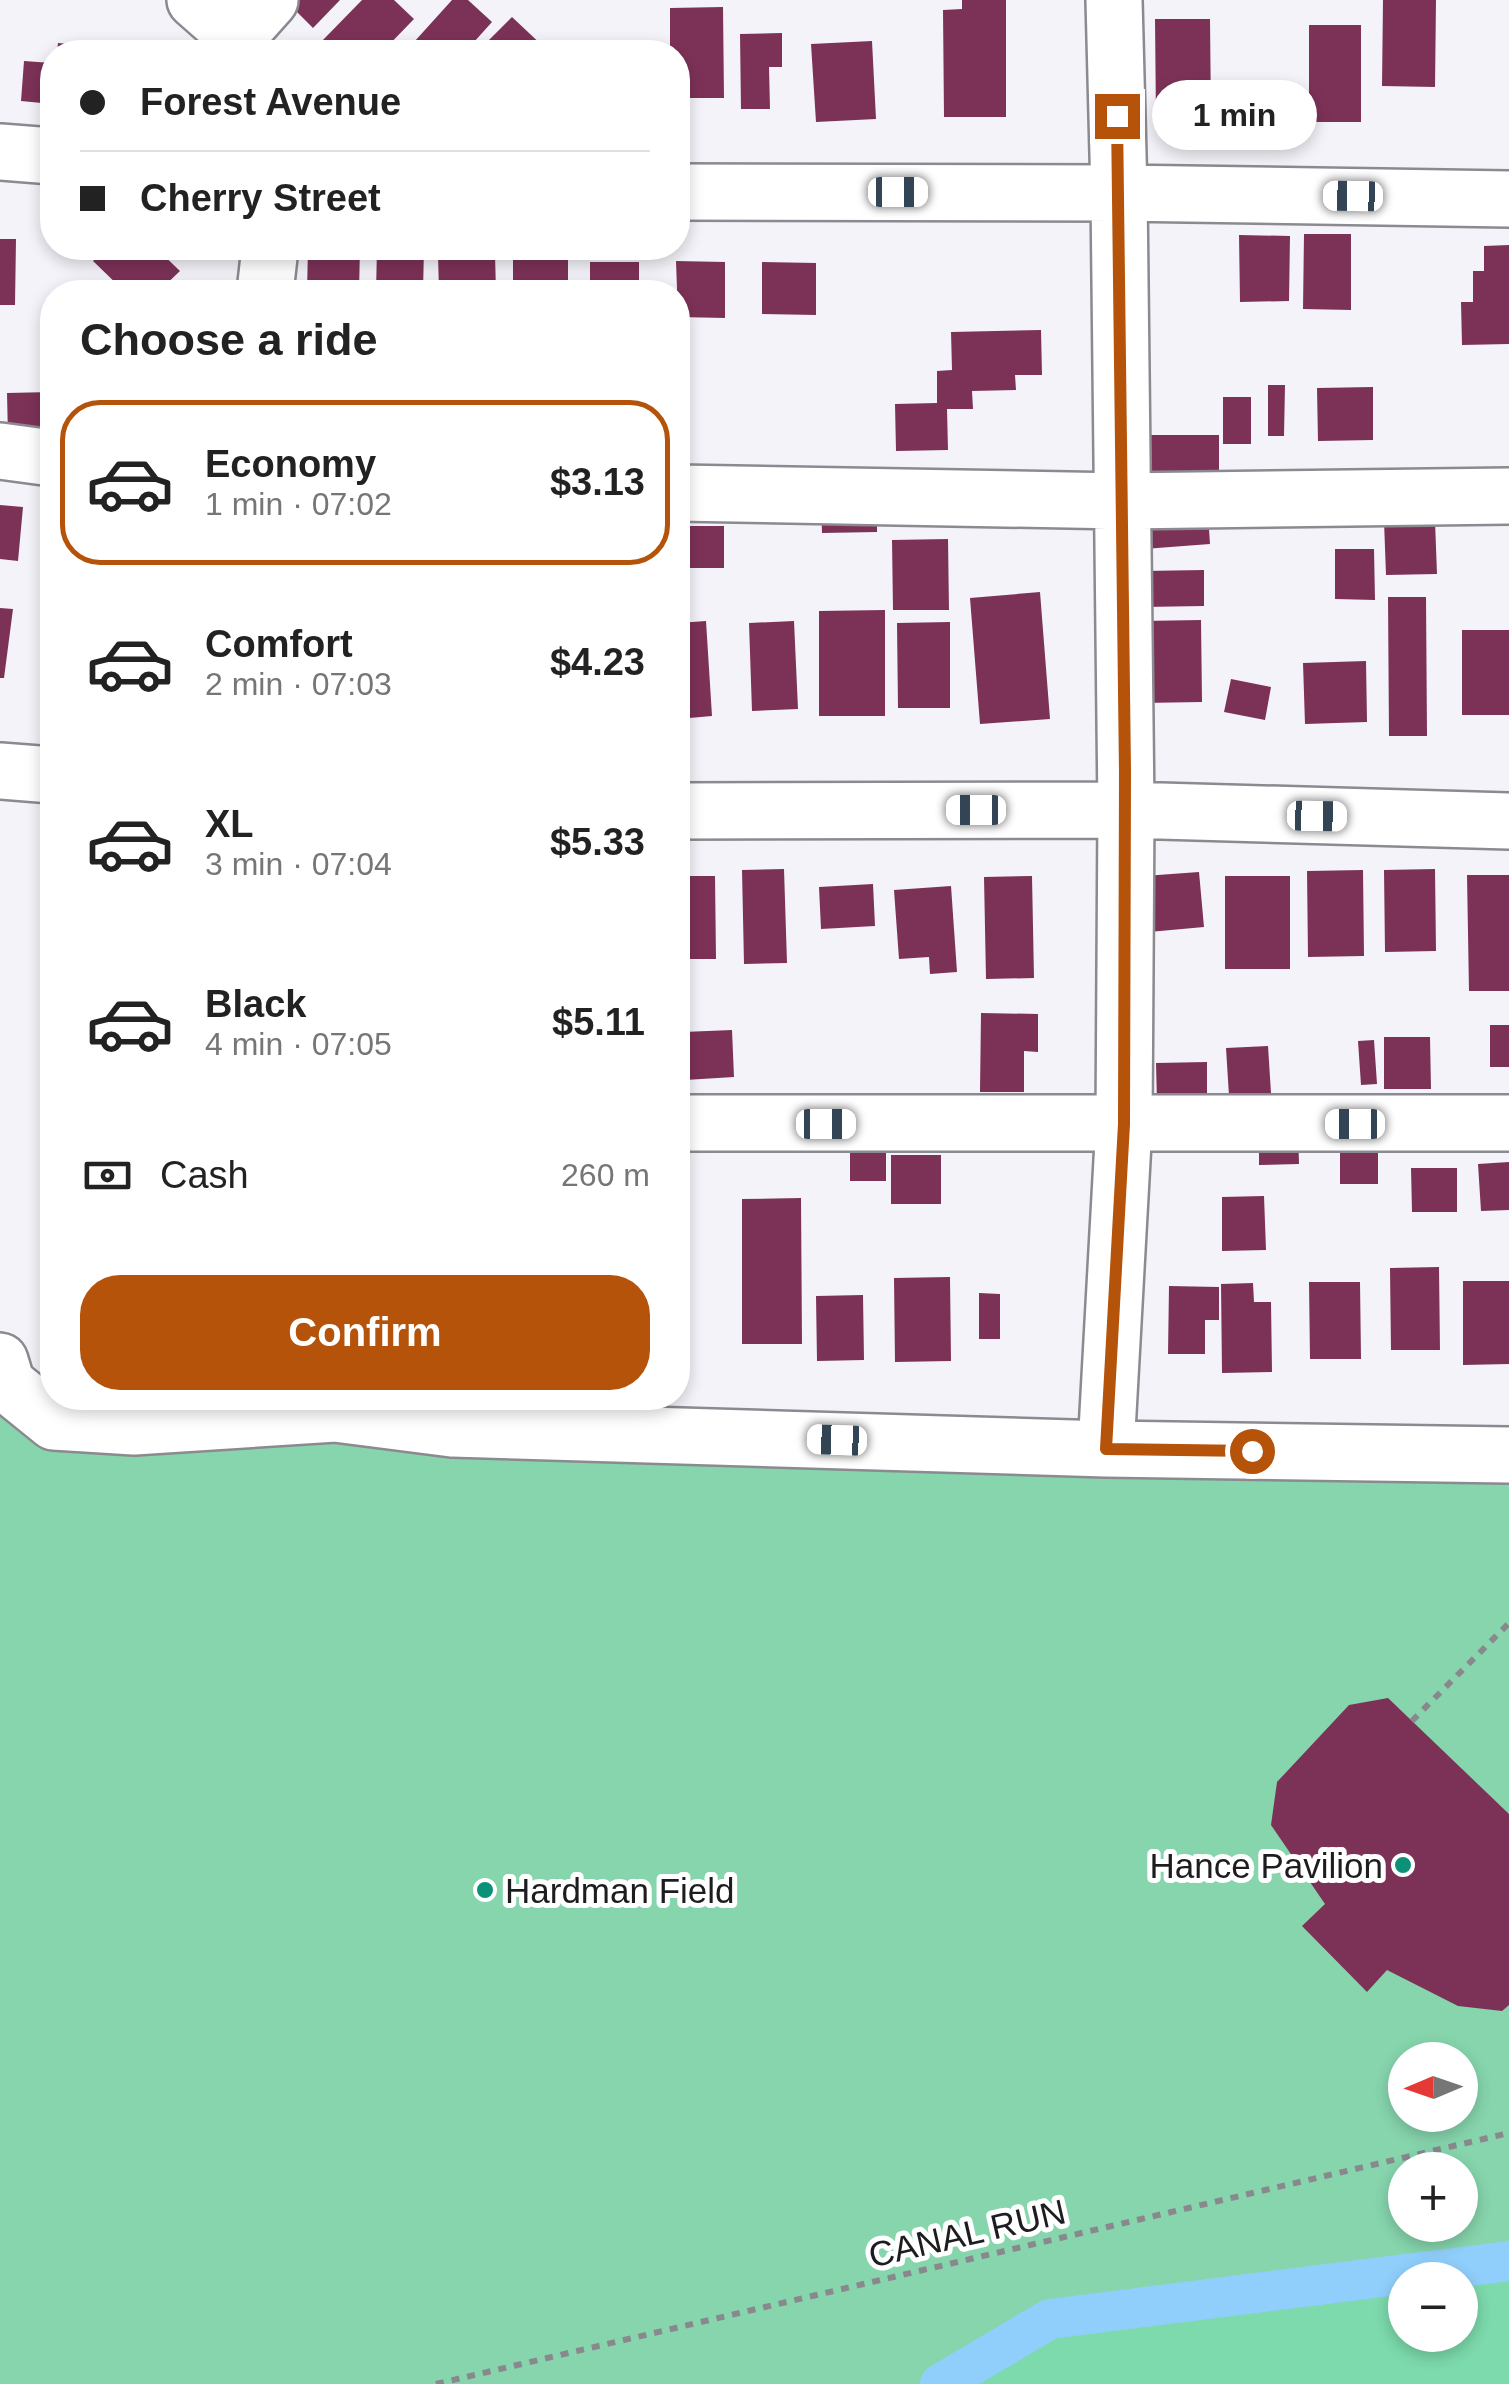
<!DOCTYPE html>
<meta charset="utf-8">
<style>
body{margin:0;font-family:Arial,sans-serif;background:#f2f2f2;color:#222;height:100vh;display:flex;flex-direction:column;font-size:38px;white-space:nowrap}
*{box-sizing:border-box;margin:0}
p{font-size:32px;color:#767676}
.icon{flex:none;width:55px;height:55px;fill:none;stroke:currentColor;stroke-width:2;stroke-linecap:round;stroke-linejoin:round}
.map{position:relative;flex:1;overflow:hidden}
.side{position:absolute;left:40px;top:280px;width:650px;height:1130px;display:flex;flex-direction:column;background:#fff;border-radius:40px;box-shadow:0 5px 15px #0003}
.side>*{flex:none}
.hud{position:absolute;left:40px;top:40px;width:650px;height:220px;border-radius:40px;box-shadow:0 5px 15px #0003;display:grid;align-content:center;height:220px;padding:0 40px;background:#fff}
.needle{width:65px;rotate:268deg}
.controls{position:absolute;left:1388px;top:2042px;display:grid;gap:20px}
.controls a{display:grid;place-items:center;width:90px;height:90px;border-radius:50%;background:#fff;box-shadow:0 5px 15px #0003;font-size:50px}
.end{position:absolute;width:45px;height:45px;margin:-22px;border:12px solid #b45309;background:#fff;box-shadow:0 0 0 5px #fff}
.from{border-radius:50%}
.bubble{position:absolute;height:70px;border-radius:35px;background:#fff;box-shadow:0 5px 15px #0003;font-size:32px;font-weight:600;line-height:70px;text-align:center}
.car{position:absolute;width:30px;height:60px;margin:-30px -15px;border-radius:12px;box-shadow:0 0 8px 2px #0007;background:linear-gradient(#fff 24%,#345 0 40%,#fff 0 76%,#345 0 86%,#fff 0)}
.hud b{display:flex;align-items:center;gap:35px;height:95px;font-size:38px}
.hud b+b{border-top:2px solid #e0e0e0}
.hud i{width:25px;height:25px;background:#222}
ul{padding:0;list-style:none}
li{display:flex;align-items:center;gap:30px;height:165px;margin:0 20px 15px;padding:0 20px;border:5px solid transparent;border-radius:40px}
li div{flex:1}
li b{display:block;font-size:38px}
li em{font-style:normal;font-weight:600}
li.selected{border-color:#b45309}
li>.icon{width:90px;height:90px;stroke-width:1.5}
h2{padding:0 40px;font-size:45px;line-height:120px}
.pay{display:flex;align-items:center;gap:25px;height:110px;padding:0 40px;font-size:38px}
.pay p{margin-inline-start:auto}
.cta{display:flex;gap:20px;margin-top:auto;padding:20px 40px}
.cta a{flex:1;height:115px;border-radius:40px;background:#b45309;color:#fff;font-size:40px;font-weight:600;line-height:115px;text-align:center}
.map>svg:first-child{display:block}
.green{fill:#86d5ad;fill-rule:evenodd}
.forest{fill:#7cdaac;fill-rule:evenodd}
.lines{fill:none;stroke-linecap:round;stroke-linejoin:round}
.canal{stroke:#90cffb;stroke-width:40}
.building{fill:#7c3257}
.minor-casing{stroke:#8a8a90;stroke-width:60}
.path{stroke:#89898d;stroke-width:6;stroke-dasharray:8 8;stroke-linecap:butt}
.minor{stroke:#fff;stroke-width:55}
.route{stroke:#b45309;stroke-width:12}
.poi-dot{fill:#0c9179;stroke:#fff;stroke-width:4}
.labels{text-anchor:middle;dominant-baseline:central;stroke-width:10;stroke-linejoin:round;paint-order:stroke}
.poi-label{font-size:35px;fill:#1d1d20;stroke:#fff;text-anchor:end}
.street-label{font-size:35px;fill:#1d1d20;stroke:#fff}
</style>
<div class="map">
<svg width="1509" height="2384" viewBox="0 0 1509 2384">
<rect width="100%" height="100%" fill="#f3f3f9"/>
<path class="green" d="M0,1361l54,61 1455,33v806l-459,58 -110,65h-940zM1405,2060h55v55h-55zM1405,2170h55v55h-55z"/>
<path class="forest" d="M1509,2261v123h-569l110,-65zM1405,2280h55v55h-55z"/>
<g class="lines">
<path class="canal" d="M940,2384l110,-65 459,-58"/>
</g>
<path class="building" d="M285,0h55l-27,28z
M362,0h32l20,19 -32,33h-48l-12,-11z
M452,0h16l24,22 -27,30h-60z
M962,0h44v117h-62l-1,-107 19,-1z
M1383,0h53l-1,87 -53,-1z
M723,7l1,91h-46v-46h-8v-44z
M512,17l34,32 -4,3h-65z
M1155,19h55l1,100h-55z
M1309,25h52v97h-52z
M782,33v34h-13l1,42h-29l-1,-75z
M872,41l4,78 -60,3 -5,-78z
M58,43l81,7v2h-82z
M24,61l28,2v41l-31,-3z
M1304,234h47v76l-48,-1z
M1239,235l51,1 -1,65 -49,1z
M0,239h16l-1,66h-15z
M1509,245v99l-47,1 -1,-43h12v-31h11v-25z
M107,248h49l24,23 -22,21h-33l-32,-31z
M308,248h52l-1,44h-52z
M377,248h47l-1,44h-47z
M438,254h57l1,38h-57z
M568,258v34h-55v-33z
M676,261l49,1v56l-47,-1z
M590,262h49v30h-49z
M762,262l54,1v52l-54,-1z
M1041,330l1,45h-27l1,15 -44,1 1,18h-26l1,41 -52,1 -1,-47 42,-1v-32l15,-1 -1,-38z
M1268,385h17l-1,51h-16z
M1373,387v53l-55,1 -1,-53z
M52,392v45l-44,1 -1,-45z
M1223,397h28v47h-28z
M1147,435h72v45h-72z
M43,485h9v65h-9z
M877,497v35l-55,1 -1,-35z
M1207,499l3,45 -66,5 -3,-45z
M0,505l23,2 -5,54 -18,-2z
M1384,521h51l2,53 -51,1z
M678,526h46v42h-46z
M948,539l1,71h-56l-1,-70z
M1335,549h39l1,51 -40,-1z
M1204,570v36l-61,1v-36z
M1040,592l10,127 -70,5 -10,-126z
M1388,597h38l1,139h-38z
M45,601h7v81l-12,-1z
M0,608l13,1 -9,69h-4z
M885,610v106h-66v-105z
M1201,620l1,82 -60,1v-82z
M706,621l6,95 -34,3v-96z
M794,621l4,88 -46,2 -3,-88z
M950,622v86h-52l-1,-85z
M1462,630h47v85h-47z
M1366,661l1,61 -62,2 -2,-61z
M1231,679l40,8 -6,33 -41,-8z
M784,869l3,94 -43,1 -2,-94z
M1435,869l1,82 -51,1 -1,-82z
M1363,870l1,86 -56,1 -1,-86z
M1199,872l5,55 -55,5 -5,-56z
M1467,875h42v116h-40z
M678,876h37l1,83h-38z
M1032,876l2,102 -48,1 -2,-102z
M1225,876h65v93h-65z
M873,884l2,42 -54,3 -2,-42z
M951,886l6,86 -27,2 -1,-17 -30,2 -5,-69z
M981,1013l57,1v38l-14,-1v41h-44z
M1490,1025h19v42h-19z
M732,1030l2,47 -49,3 -2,-48z
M1384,1037h46l1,52h-47z
M1374,1040l3,44 -16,1 -3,-44z
M1268,1046l3,47 -42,3 -3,-48z
M1207,1062v41l-50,1 -1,-41z
M1259,1128h39l1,36 -40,1z
M886,1134v47h-36v-46z
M1340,1147h38v37h-38z
M891,1155h50v49h-50z
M1509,1162v48l-28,1 -3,-47z
M1411,1168h46v44h-45z
M1264,1196l2,54 -44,1v-54z
M801,1198l1,146h-60v-145z
M1439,1267l1,83h-49l-1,-82z
M950,1277l1,84 -56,1 -1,-84z
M1463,1281h46v83l-46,1z
M1309,1282h51l1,77h-51z
M1253,1283l1,19h17l1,70 -50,1 -1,-89z
M1169,1286l50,1v33h-14v34h-37z
M979,1293l21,1v45h-21z
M678,1294h4l1,67h-5z
M863,1295l1,65 -47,1 -1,-65z
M1388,1698l121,116v191l-7,6 -44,-5 -71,-36 -20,22 -65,-66 23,-22 -54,-79 6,-43 72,-77z"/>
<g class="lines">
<defs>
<path id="minor" d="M195,0l42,37 9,15
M237,37l33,-37
M0,152l52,4
M678,192l441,1 390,6
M265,292l5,-44
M0,451l52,7
M678,493l444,8 387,-5
M0,771l52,4
M678,811l448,-1 383,11
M678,1123h831
M0,1361l7,23 47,38 80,5 201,-13 117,15 654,20 403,6
M1106,1449l18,-325 2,-314 -7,-617 -5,-193"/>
</defs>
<use href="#minor" class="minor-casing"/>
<path class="path" d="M1412,1721l97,-98
M436,2384l1073,-251"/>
<use href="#minor" class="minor"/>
</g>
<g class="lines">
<path class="route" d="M1117,116l8,656 -1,352 -18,325 146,2"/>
</g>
<g class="poi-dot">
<circle cx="1403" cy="1865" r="10"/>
<circle cx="485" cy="1890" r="10"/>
</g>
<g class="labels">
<g class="poi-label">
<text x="1383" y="1865">Hance Pavilion</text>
<text x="505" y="1890" text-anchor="start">Hardman Field</text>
</g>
<g class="street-label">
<text transform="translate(967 2233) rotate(-13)">CANAL RUN</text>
</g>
</g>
</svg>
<div class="controls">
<a><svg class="needle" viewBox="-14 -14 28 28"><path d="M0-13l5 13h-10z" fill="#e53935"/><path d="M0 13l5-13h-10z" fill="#767676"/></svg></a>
<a>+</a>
<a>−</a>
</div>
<i class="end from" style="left:1252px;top:1451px"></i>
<i class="end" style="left:1117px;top:116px"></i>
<div class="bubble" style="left:1152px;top:80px;width:165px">1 min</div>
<i class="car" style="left:898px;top:192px;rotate:90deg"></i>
<i class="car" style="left:1353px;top:196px;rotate:271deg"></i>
<i class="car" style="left:976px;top:810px;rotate:270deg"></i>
<i class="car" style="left:1317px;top:816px;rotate:91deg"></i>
<i class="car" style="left:826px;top:1124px;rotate:90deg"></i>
<i class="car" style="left:1355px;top:1124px;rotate:270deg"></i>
<i class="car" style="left:837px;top:1440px;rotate:272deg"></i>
<div class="hud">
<b><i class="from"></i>Forest Avenue</b>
<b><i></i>Cherry Street</b>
</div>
<section class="side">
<h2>Choose a ride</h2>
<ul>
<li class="selected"><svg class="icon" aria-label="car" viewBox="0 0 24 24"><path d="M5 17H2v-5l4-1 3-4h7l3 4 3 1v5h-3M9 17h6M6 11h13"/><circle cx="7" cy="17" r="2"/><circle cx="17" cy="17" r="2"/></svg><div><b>Economy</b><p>1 min · 07:02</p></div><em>$3.13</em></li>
<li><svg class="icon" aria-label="car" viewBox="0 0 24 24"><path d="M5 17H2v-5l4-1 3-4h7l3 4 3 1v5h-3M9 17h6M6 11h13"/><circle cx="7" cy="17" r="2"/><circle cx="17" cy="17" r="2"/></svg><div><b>Comfort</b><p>2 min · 07:03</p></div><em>$4.23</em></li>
<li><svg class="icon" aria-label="car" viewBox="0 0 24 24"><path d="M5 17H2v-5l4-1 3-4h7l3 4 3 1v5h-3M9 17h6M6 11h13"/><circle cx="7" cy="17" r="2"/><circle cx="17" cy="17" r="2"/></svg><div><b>XL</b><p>3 min · 07:04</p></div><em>$5.33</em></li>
<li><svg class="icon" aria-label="car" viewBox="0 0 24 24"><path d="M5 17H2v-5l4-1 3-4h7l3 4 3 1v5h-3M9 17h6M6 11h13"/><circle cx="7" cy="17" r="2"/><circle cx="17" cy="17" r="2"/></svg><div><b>Black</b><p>4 min · 07:05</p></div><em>$5.11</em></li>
</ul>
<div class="pay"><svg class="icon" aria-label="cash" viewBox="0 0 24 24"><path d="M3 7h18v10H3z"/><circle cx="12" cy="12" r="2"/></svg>Cash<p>260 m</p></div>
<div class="cta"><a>Confirm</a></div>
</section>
</div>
